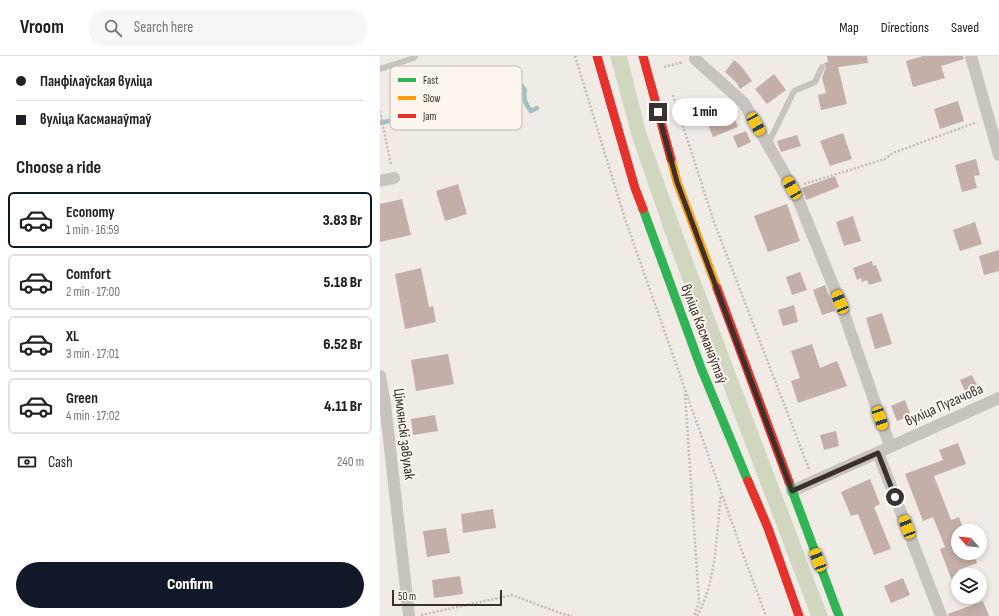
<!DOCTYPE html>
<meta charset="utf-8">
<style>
body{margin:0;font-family:"Sofia Sans Condensed",sans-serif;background:#f6f6f6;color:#202124;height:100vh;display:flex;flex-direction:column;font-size:15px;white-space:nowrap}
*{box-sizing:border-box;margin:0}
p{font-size:13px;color:#757577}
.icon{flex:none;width:22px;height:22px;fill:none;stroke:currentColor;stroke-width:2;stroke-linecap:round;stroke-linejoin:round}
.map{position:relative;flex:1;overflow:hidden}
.drawer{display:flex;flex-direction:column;background:#fff;width:380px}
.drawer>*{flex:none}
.guide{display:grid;align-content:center;height:88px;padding:0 16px;background:#fff}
.needle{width:26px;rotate:297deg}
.tools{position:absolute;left:571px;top:468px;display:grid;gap:8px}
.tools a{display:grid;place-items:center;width:36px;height:36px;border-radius:50%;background:#fff;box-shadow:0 2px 6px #0003;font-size:20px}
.scale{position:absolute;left:12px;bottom:10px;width:110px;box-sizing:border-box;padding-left:4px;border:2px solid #3b302b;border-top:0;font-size:11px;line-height:14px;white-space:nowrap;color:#3b302b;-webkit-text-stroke:3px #fbf5ee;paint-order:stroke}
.end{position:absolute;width:18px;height:18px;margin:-9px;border:5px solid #3b302b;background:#fff;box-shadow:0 0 0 2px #fff}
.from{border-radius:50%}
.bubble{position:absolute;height:28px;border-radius:14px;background:#fff;box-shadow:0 2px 6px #0003;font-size:13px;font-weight:800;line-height:28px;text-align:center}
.car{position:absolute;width:12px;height:24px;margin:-12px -6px;border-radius:5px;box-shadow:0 0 3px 1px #0007;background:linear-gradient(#f5c518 24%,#345 0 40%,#f5c518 0 76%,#345 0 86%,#f5c518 0)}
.guide b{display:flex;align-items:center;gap:14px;height:38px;font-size:15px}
.guide b+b{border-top:1px solid #e0e0e0}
.guide i{width:10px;height:10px;background:#202124}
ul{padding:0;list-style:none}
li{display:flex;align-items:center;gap:12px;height:56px;margin:0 8px 6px;padding:0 8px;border:2px solid #e0e0e0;border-radius:6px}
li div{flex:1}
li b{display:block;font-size:15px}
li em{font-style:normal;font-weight:800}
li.active{border-color:#111827}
li>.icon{width:36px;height:36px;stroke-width:1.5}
h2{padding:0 16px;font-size:18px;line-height:48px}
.pay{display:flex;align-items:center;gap:10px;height:44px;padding:0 16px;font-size:15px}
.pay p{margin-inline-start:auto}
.action{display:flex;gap:8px;margin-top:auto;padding:8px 16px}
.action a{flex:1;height:46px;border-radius:24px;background:#111827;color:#fff;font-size:16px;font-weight:800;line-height:46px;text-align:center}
header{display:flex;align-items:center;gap:24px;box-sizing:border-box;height:56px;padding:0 20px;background:#fff;border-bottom:1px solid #e0e0e0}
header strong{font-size:19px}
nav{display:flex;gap:22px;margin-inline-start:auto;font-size:14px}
.search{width:280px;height:36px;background:#f6f6f6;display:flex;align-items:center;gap:10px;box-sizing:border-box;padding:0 14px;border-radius:22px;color:#757577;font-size:15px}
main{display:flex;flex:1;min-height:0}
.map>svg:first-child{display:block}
.green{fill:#d1d6bf}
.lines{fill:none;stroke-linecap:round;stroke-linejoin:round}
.stream{stroke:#a1c2c1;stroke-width:4.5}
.building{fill:#c3afa7}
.path{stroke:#c2bbb6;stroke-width:2.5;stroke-dasharray:2 2;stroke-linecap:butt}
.lane{stroke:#c9c3be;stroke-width:6}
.street{stroke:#c9c3be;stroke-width:12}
.fast{stroke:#30b455;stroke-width:9}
.slow{stroke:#ff9f0a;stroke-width:9}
.jam{stroke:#e5322d;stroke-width:9}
.route{stroke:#3b302b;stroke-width:5}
.labels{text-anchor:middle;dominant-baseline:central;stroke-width:4;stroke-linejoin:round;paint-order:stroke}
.street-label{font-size:15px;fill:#3b302b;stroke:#fbf5ee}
.key{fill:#fbf5ee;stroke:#c1bab4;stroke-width:1}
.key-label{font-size:11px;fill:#3b302b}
</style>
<header>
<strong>Vroom</strong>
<div class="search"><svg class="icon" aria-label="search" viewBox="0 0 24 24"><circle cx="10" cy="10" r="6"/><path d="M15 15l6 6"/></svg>Search here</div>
<nav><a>Map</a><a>Directions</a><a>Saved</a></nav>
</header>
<main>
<section class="drawer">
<div class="guide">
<b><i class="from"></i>Панфілаўская вуліца</b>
<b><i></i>вуліца Касманаўтаў</b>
</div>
<h2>Choose a ride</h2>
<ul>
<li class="active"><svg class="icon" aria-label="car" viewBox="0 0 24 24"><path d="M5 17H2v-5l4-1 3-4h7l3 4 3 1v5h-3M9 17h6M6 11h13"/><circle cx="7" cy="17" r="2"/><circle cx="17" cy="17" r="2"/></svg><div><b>Economy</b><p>1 min · 16:59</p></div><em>3.83 Br</em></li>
<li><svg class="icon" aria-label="car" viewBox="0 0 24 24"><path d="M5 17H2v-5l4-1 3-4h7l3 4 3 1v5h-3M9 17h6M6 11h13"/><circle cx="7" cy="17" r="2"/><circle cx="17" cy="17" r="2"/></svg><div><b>Comfort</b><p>2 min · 17:00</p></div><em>5.18 Br</em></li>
<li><svg class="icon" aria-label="car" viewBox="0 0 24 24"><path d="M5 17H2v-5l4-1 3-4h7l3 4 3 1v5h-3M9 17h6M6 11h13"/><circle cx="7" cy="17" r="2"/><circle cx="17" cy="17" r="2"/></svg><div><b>XL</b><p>3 min · 17:01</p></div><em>6.52 Br</em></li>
<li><svg class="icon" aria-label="car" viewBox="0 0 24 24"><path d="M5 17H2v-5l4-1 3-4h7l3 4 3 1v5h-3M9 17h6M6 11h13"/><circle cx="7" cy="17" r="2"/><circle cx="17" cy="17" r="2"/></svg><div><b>Green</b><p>4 min · 17:02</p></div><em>4.11 Br</em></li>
</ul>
<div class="pay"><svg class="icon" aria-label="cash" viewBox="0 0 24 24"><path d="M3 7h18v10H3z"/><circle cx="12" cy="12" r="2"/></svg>Cash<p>240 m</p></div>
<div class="action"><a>Confirm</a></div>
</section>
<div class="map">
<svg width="619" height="560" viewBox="0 0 619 560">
<rect width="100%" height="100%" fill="#f0ebe5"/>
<path class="green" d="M230,0h17l19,76 38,105 144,379h-17l-143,-374 -36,-105z"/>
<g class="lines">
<path class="stream" d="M0,67l58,-14 25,-1 14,-3 21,-14 5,1 11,-5 8,-1 3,4c-2,8 0,14 6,21l6,-3"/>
</g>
<path class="building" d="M447,0h40l1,7 -30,4 9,37 -26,6 -3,-15 8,-2 -4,-15 4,-11 -2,-4 4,-1z
M543,0h40l1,3 -23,7 4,12 -32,9 -7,-26z
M354,4l7,6 11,15 -12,8 -4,-7 -11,-10z
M394,18l12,16 -19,14 -12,-15z
M578,45l6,20 -24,8 -6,-20z
M349,48l9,23 -25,10 -9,-23z
M366,75l5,11 -13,6 -5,-12z
M463,77l9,26 -22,7 -10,-25z
M417,79l4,11 -20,6 -4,-11z
M596,103l4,16 -6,1 3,12 -15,4 -7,-27z
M455,120l4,11 -33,13 -4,-12z
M78,128l9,30 -22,7 -9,-30z
M22,143l9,36 -31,7v-38z
M407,148l13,37 -32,11 -14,-36z
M473,160l8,25 -17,5 -8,-24z
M595,166l7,22 -22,7 -7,-21z
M619,194v21l-15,4 -5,-19z
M492,205l1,5 3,-1 6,16 -13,4 -2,-5 -5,2 -1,-4 -4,2 -4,-12z
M41,212l8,39 4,-1 3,16 -31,7 -10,-55z
M420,216l7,18 -15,5 -6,-18z
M445,229l10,26 -13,4 -9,-25z
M414,249l4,17 -15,4 -5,-16z
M502,257l10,31 -17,5 -9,-31z
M432,288l8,24 17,-7 10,25 -49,17 -7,-22 9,-3 -9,-27z
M68,298l6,30 -38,7 -5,-31z
M592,319l5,10 -12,6 -5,-11z
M525,344l6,16 -14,5 -6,-15z
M55,359l3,16 -25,4 -2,-16z
M456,375l3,15 -15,4 -4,-15z
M578,387l8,21 -32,12 17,44 8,-3 5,14h-6v22h15l4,10 -19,7 -1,24 -17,-45 5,-2 -12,-30 -10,4 -18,-47 38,-14 -4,-10z
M490,423l10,25 -6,3 17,42 -17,6 -16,-41 -7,2 -10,-24z
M113,453l3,19 -33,5 -2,-19z
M66,472l4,25 -23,4 -4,-26z
M80,520l3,18 -29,4 -2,-18z
M523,522l7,17 -19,8 -7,-17z
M603,545l6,15h-41v-2z"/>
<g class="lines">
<path class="path" d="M195,0l50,163 118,335 23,62
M284,11l19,-5
M293,39l41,127 95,247
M0,55l11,54
M424,128l81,-25 8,-6 84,-31
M305,338l14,208 -5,14
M41,559l91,-20 51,19 9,2
M317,560c20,-36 19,-81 24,-121"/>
<path class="lane" d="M0,13l34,-11 1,-2
M388,88l26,-53 21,-9 7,-15"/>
<path class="street" d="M591,0l28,99
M315,3l49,44 51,89 45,110 50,144
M0,125l14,-3
M0,320l5,28 24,212
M498,397l63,163
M412,435l207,-93"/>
<path class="fast" d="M263,153l58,159 47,113
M409,426l50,134"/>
<path class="slow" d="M291,103l6,23 40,106"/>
<path class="jam" d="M217,0l38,132 8,21
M263,0l28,103
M337,232l72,194
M368,425l20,47 31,88"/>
</g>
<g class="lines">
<path class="route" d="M278,56l19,70 115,309 86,-38 17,44"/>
</g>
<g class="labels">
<g class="street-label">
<text transform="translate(324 278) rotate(69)">вуліца Касманаўтаў</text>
<text transform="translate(564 349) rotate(-24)">вуліца Пугачова</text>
<text transform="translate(24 378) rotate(83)">Цімлянскі завулак</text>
</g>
</g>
<rect x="10" y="10" width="132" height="64" rx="6" class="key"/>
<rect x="18" y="22" width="18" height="4" fill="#30b455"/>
<rect x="18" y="40" width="18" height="4" fill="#ff9f0a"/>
<rect x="18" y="58" width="18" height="4" fill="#e5322d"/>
<g class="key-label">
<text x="43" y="28">Fast</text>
<text x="43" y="46">Slow</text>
<text x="43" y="64">Jam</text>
</g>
</svg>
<div class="tools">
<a><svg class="needle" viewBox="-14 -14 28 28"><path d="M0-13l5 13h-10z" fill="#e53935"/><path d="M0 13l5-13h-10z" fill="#757577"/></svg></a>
<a><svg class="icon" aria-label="layers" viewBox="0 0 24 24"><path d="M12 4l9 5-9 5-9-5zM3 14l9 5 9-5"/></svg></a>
</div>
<div class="scale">50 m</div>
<i class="end from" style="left:515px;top:441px"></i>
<i class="end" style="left:278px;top:56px"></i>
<div class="bubble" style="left:292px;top:42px;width:66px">1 min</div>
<i class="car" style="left:376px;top:68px;rotate:151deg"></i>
<i class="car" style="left:412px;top:132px;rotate:330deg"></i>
<i class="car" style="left:460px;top:246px;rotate:338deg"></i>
<i class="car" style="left:500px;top:362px;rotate:161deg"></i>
<i class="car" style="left:527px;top:471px;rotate:339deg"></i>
<i class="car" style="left:438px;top:504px;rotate:339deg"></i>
</div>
</main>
